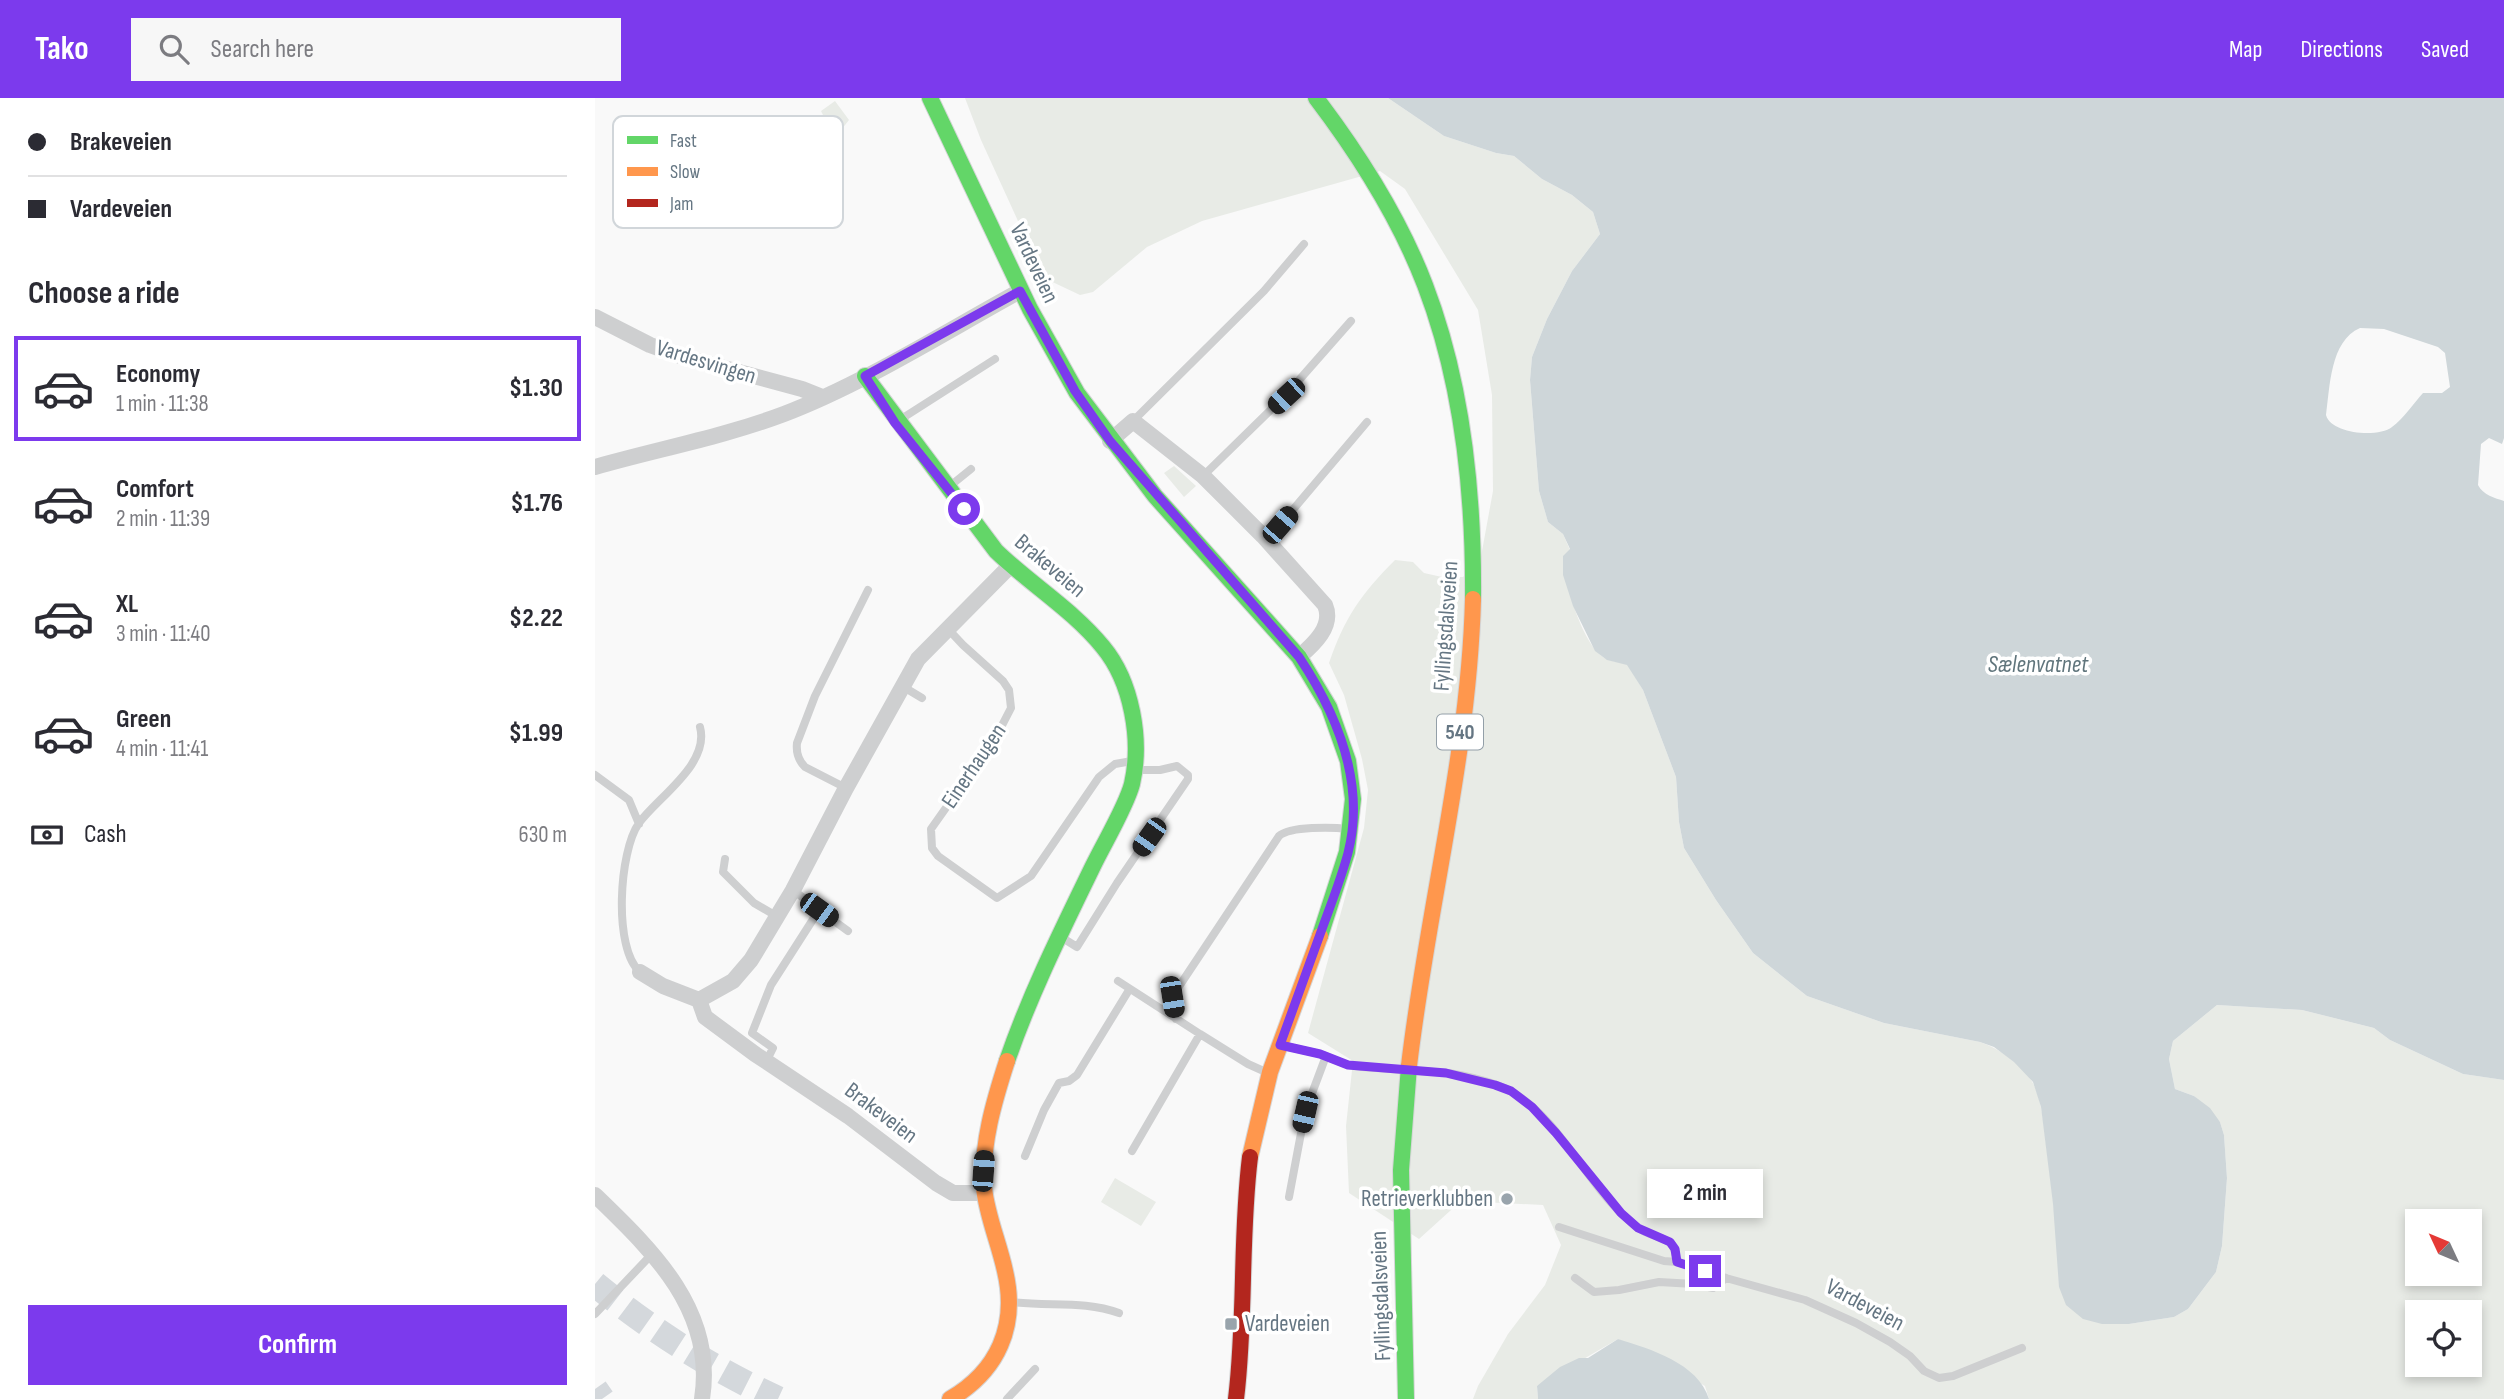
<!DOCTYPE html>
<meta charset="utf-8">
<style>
body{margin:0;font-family:"Sofia Sans Condensed",sans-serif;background:#f7f7f7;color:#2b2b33;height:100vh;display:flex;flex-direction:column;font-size:26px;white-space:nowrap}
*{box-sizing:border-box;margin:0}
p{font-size:23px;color:#7c7c81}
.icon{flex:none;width:38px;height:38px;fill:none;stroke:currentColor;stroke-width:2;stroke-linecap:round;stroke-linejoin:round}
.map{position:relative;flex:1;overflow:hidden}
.details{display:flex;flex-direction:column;background:#fff;width:595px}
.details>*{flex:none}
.banner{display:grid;align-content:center;height:154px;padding:0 28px;background:#fff}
.needle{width:46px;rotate:314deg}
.buttons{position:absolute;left:1810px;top:1111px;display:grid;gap:14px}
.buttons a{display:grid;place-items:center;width:77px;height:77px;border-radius:0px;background:#fff;box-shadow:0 4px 10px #0003;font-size:35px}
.end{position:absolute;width:32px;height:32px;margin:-16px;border:9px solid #7c3aed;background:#fff;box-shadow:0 0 0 4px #fff}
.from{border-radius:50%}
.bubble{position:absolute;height:49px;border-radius:0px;background:#fff;box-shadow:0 4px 10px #0003;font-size:23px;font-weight:700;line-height:49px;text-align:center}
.car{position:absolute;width:21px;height:42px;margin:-21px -10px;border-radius:9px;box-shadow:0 0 5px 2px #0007;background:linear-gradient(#222 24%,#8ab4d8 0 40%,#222 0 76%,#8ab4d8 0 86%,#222 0)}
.banner b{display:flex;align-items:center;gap:24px;height:66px;font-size:26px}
.banner b+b{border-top:2px solid #e1e1e2}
.banner i{width:18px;height:18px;background:#2b2b33}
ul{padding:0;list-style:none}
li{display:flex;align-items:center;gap:21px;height:105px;margin:0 14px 10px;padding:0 14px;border:4px solid transparent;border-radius:0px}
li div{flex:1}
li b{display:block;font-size:26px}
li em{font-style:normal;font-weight:700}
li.current{border-color:#7c3aed}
li>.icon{width:63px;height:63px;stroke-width:1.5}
h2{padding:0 28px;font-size:32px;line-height:84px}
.pay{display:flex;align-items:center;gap:18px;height:77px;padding:0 28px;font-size:26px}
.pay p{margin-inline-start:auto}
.primary-button{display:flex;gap:14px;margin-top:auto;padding:14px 28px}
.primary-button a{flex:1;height:80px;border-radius:0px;background:#7c3aed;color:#fff;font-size:28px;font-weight:700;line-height:80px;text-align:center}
header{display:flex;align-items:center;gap:42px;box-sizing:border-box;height:98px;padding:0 35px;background:#7c3aed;color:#fff}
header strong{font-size:33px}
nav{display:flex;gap:38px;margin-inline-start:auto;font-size:24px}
.search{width:490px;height:63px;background:#f7f7f7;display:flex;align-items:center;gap:18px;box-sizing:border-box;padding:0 24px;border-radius:0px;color:#7c7c81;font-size:26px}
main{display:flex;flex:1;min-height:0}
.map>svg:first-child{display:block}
.green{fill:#e8ebe6;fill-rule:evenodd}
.water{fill:#ced6d9;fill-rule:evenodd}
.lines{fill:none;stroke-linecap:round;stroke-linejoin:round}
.primary-tunnel{stroke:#d4d8dc;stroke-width:26;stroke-dasharray:26 13;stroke-linecap:butt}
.fast-casing{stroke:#d5d6d7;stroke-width:18}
.slow-casing{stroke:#d5d6d7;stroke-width:18}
.jam-casing{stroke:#d5d6d7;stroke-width:18}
.lane{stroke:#cecfd0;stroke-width:8}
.street{stroke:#cecfd0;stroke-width:16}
.fast{stroke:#63d668;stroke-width:16}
.slow{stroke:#ff974d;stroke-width:16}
.jam{stroke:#b3261e;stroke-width:16}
.lane-bridge{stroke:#cecfd0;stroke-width:8}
.route{stroke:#7c3aed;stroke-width:9}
.poi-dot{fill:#99a4ac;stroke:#fff;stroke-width:2.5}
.labels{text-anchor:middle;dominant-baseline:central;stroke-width:7;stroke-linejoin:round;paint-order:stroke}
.shield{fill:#fff;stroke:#939fa8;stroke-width:2}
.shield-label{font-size:21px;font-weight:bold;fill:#657683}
.street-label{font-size:23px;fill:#657683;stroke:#fff}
.poi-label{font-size:23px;fill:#657683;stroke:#fff;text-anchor:end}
.water-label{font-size:24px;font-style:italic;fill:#60757c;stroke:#fff}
.key{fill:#fff;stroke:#d1d6da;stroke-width:2}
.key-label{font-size:19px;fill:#657683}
</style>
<header>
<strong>Tako</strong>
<div class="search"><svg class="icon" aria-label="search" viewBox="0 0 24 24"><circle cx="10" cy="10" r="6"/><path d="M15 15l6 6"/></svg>Search here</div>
<nav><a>Map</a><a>Directions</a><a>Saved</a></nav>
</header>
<main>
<section class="details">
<div class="banner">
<b><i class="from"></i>Brakeveien</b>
<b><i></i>Vardeveien</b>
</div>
<h2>Choose a ride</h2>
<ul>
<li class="current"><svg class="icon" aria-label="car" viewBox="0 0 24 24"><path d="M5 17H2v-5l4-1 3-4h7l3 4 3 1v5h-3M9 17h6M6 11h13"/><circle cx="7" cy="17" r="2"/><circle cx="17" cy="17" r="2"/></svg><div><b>Economy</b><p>1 min · 11:38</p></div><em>$1.30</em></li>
<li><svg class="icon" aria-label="car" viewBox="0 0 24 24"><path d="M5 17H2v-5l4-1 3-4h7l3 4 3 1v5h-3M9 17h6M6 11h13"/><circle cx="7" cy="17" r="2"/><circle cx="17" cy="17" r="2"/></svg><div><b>Comfort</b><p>2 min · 11:39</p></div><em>$1.76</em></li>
<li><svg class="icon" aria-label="car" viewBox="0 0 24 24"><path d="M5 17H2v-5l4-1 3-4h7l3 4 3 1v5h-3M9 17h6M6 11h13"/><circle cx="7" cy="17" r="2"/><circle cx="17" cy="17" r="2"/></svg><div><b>XL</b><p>3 min · 11:40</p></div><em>$2.22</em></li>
<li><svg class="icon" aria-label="car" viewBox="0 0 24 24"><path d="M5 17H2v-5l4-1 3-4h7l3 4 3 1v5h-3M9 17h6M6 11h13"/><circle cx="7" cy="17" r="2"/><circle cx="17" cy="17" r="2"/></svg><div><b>Green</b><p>4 min · 11:41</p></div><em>$1.99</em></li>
</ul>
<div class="pay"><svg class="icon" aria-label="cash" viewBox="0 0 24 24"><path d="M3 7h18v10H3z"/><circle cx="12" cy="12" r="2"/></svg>Cash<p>630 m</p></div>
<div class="primary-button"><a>Confirm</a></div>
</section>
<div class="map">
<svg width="1909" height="1301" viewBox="0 0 1909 1301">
<rect width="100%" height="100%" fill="#f9f9f9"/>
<path class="green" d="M370,0h423l56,38 52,17 18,3 28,23 30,16 21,17 7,22 -28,37 -25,48 -15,38 -2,23 9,111 9,31 15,12 7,16 -7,7c1,24 20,92 44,102 6,3 14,3 21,6l15,25 33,87 3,45 5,26 32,52 37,53 54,43 77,27 96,19c20,7 44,23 54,43 10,22 10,49 14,73 5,43 11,86 11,129l70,37 45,-7 14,-8 28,-37 6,-26 5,-68 -3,-43 -4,-13 -26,-26 -19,-7 -6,-30 4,-18 44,-36 85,5 72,18 16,12 73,34 41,6v319h-795l-4,-13 -87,-47 -81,47 1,13h-65l5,-13 30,-52 37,-49 16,-40 -18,-40 -82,-4 -42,38 -70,-46 -3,-67 7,-65 -45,-28 56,-205 4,-38 -6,-31 -18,-64 -15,-32c16,-46 32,-69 66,-103l18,2 11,11 18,4h21l17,-15 13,-71 -1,-96 -14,-85 -73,-121 -25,-18 -178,50 -55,26 -54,45 -13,3 -36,-17 -63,-138zM1822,1124h52v52h-52zM1822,1214h52v53h-52z
M240,3l14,19 -31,39 6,6 -10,13 -37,-49 19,-13 9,12 18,-13 -2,-4z
M579,368l22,20 -12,11 -20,-24z
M520,1080l41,24 -15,24 -40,-24z"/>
<path class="water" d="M793,0h1116v340l-2,6 -13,-6 -8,6 -3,41c5,10 17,13 26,16v579l-41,-6 -73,-34 -16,-12 -72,-18 -85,-5 -44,36 -4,18 6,30 19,7 16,12 10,14 4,13 3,43 -5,68 -6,26 -28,37 -14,8 -45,7h-27l-19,-5 -17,-14 -7,-18 -6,-83 -12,-97 -8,-25 -19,-20 -20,-15 -14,-5 -96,-19 -77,-27 -54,-43 -37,-53 -32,-52 -5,-26 -3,-45 -33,-87 -16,-25 -20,-5 -12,-9 -22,-45 -10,-31v-19l7,-7 -7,-15 -15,-12 -9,-31 -9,-111 2,-23 15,-38 25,-48 28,-37 -7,-22 -21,-17 -30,-16 -28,-23 -18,-3 -52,-17zM1765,230l24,1 54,18 7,6 5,34 -8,6h-19c-10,11 -19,25 -31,34 -14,11 -61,7 -66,-12 4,-28 4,-74 34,-87z
M1023,1241c32,10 80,24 91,60h-171l-1,-13 23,-19 19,-9h9z"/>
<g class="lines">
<path class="primary-tunnel" d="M0,1186c56,46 117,85 183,115
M0,1291l7,10"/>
<defs>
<path id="fast" d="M335,0l100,211 47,84 78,103 144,161 30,50 19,54 5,38 -6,53 -27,84
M721,0c44,58 83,119 109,187 38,99 49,209 48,314
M270,278l131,175c34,33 77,59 107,96 29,35 39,93 29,137 -6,23 -28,59 -39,82 -31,64 -63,128 -86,195
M811,1301l-5,-229 8,-104"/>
<path id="slow" d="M814,968c18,-156 60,-310 64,-467
M655,1059l20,-85 50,-136
M355,1301c48,-28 68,-73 55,-128 -6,-28 -18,-55 -21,-83 -3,-43 10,-87 23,-127"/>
<path id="jam" d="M641,1301c10,-81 4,-162 14,-242"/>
</defs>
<use href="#fast" class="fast-casing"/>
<use href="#slow" class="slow-casing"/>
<use href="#jam" class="jam-casing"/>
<path class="lane" d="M303,323l97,-62
M538,323l131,-130 40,-47
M608,378l82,-80 66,-75
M355,388l21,-17
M668,438l17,-11 87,-103
M353,531l15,16 40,36 6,9 2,18 -15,29 -65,92 1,19 6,8 59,42 34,-22 68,-99 16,-13 17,-3
M307,588l20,12
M0,677l34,25 10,24
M251,690l-41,-21c-7,-7 -9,-15 -8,-24l18,-47 53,-106
M130,761l-2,13 31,31 24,14
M224,812l29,21
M466,839l16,10 40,-64 71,-104v-4l-11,-9 -17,4h-25
M45,874c-27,-23 -21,-121 -1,-149 19,-26 71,-59 61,-96
M523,883l82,53
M581,921l-4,-22 107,-161c11,-10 54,-9 69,-7
M685,947l40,9 28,11 14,2
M171,964l7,-14 -21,-15 19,-48 48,-75 -26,-20
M839,974c20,0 61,10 78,20 47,27 72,87 112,124 6,6 13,12 21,16 19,9 29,4 32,30l49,16 79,22 51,23 34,19 20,14 14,15 15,7 14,-2 69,-28
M537,1053l68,-117 48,30 20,9
M430,1058l19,-46 15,-27 10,-2 8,-6 52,-85
M694,1099l16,-85 21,-56
M964,1129l105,34 13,1
M980,1180l19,14 25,-2 40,-8 35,2 19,4 13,-10
M416,1204c37,5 73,-2 108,11
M0,1216l57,-60
M412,1301l28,-30"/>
<path class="street" d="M0,219l55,28 33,12 119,32 20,8
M515,343l23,-20 70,55 60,60 62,69c9,21 -11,39 -26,52
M0,369c63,-18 128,-30 189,-53 79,-30 161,-82 236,-123
M45,874l23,14 36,14 34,-19 18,-21 42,-70 53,-102 72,-129 93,-94
M104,902l6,17 50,37 93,62 88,67 17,10h31
M0,1097c58,56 121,116 107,204"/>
<use href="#fast" class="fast"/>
<use href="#slow" class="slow"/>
<use href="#jam" class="jam"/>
<path class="lane-bridge" d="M767,969l72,5"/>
</g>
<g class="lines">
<path class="route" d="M369,411l-69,-86 -30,-47 155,-85 55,100 35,50 189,216c38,57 67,126 49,196 -7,26 -17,51 -26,76 -14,39 -28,77 -42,116l40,9 28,11 98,8 49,12 16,6 21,16 24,26 65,80 17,15 32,14 5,7 2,13 28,9"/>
</g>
<g class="poi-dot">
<circle cx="912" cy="1101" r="7"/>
<rect x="629" y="1219" width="14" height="14" rx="3.5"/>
</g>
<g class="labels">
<rect class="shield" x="842" y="616.5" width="46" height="35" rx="5"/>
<g class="shield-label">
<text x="865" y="634">540</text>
</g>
<g class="street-label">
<text transform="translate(439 165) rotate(65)">Vardeveien</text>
<text transform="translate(111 264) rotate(17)">Vardesvingen</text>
<text transform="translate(455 468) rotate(40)">Brakeveien</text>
<text transform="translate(851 528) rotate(-86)">Fyllingsdalsveien</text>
<text transform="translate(379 668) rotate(-56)">Einerhaugen</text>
<text transform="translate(286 1015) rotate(37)">Brakeveien</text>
<text transform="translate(786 1198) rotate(-92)">Fyllingsdalsveien</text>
<text transform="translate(1270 1207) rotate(28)">Vardeveien</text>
</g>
<g class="poi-label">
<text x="898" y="1101">Retrieverklubben</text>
<text x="650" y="1226" text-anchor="start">Vardeveien</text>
</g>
<g class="water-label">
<text x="1443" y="566">Sælenvatnet</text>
</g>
</g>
<rect x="18" y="18" width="230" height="112" rx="10" class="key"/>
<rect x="32" y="38" width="31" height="8" fill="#63d668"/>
<rect x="32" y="69" width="31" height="9" fill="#ff974d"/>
<rect x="32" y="101" width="31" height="8" fill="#b3261e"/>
<g class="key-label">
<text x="75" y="49">Fast</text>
<text x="75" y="80">Slow</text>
<text x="75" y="112">Jam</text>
</g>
</svg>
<div class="buttons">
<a><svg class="needle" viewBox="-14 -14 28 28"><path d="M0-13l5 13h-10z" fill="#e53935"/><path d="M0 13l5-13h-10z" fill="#7c7c81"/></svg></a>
<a><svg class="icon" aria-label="locate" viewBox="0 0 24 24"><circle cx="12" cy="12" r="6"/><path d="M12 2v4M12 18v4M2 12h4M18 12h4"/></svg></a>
</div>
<i class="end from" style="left:369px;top:411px"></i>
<i class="end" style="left:1110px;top:1173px"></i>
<div class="bubble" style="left:1052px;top:1071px;width:116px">2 min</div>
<i class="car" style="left:691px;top:298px;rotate:227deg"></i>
<i class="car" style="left:685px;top:427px;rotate:41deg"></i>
<i class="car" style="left:554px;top:739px;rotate:215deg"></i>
<i class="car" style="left:224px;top:812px;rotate:126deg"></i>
<i class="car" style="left:577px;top:899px;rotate:171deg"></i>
<i class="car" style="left:710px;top:1014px;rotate:193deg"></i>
<i class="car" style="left:388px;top:1073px;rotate:4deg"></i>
</div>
</main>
